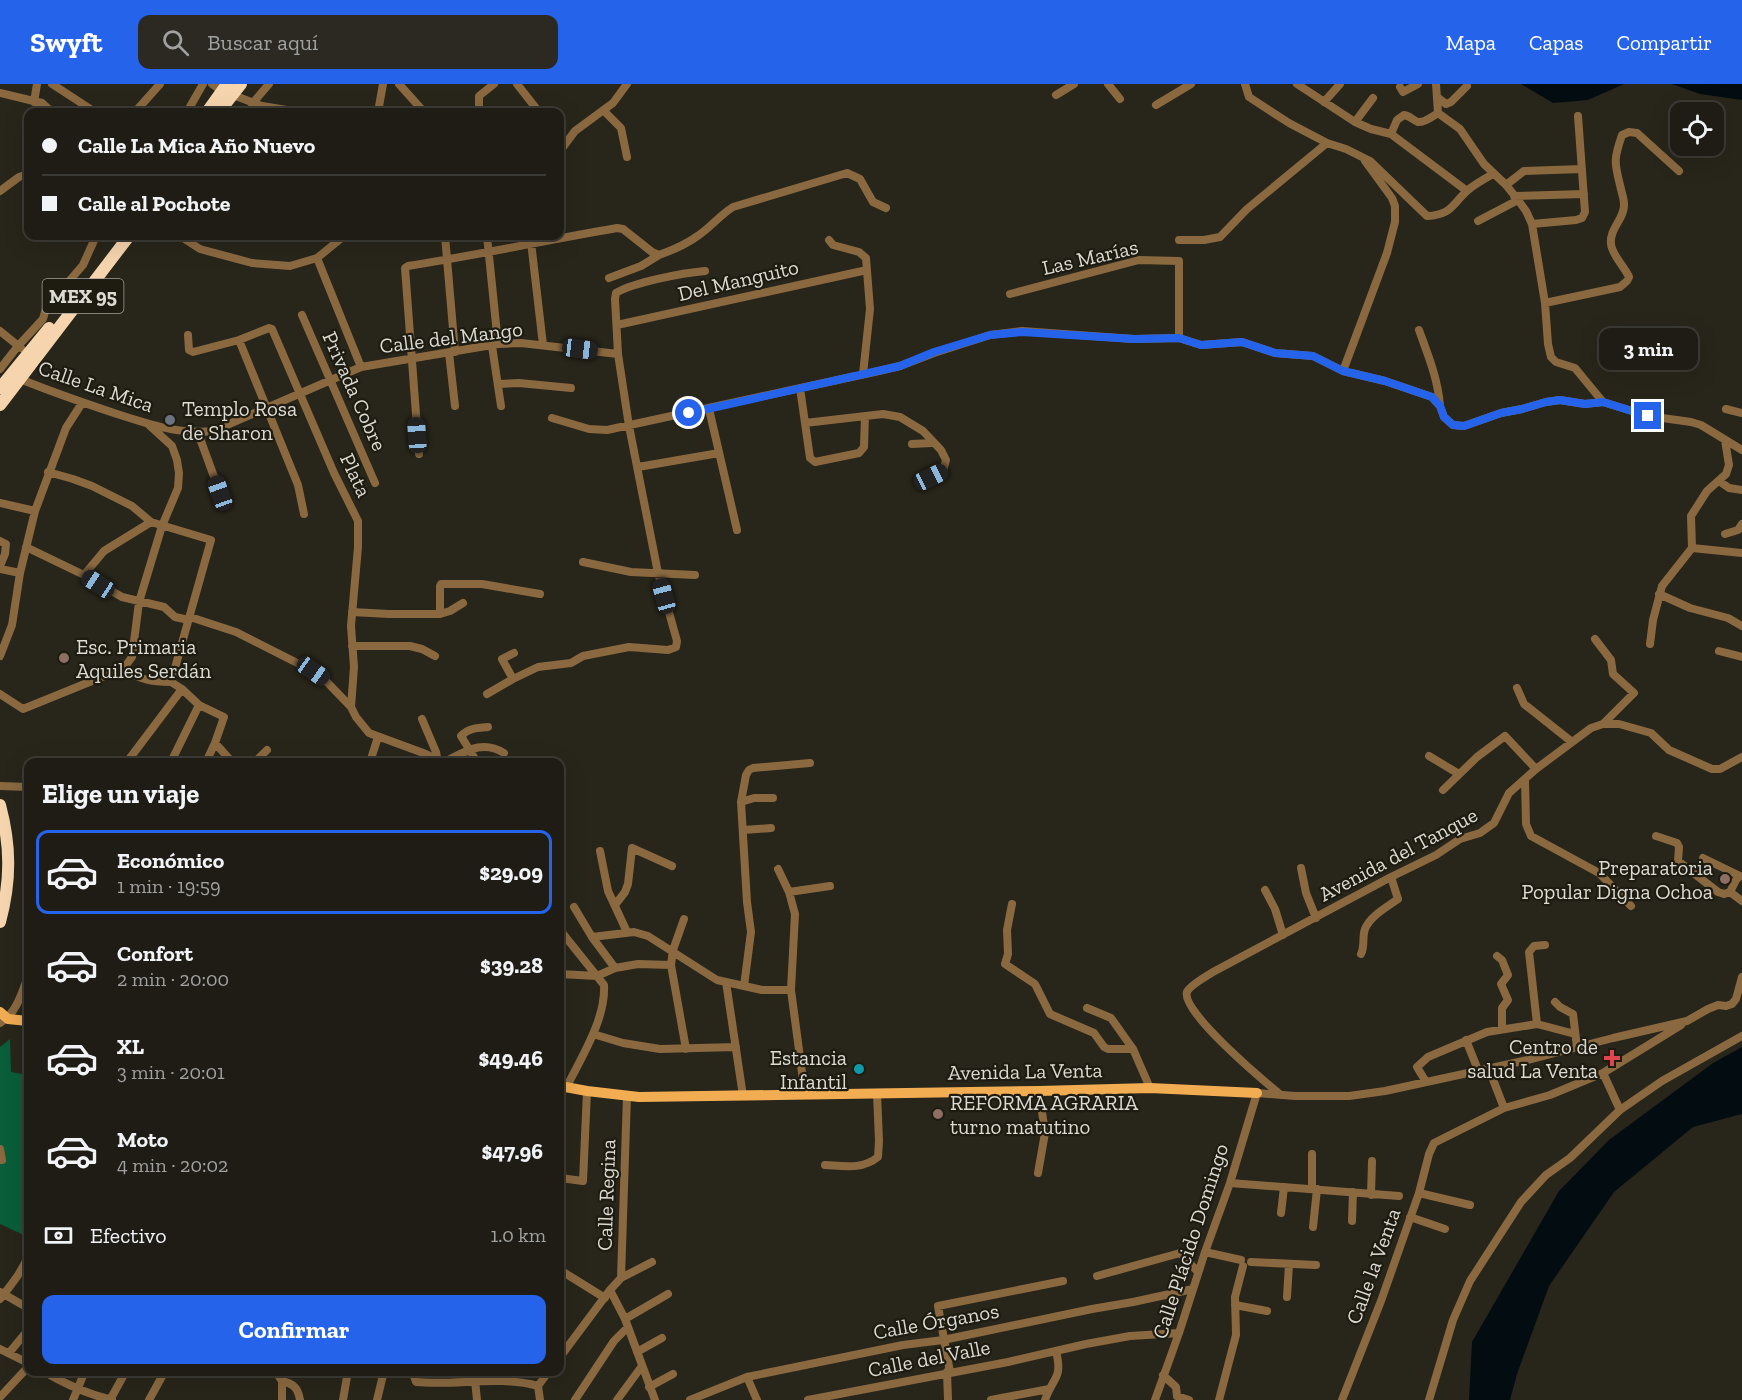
<!DOCTYPE html>
<html lang="es">
<meta charset="utf-8">
<style>
body{margin:0;font-family:"Zilla Slab",serif;background:#2b2922;color:#f1f3f6;height:100vh;display:flex;flex-direction:column;font-size:22px;white-space:nowrap}
*{box-sizing:border-box;margin:0}
p{font-size:20px;color:#a1a1a0}
.icon{flex:none;width:33px;height:33px;fill:none;stroke:currentColor;stroke-width:2;stroke-linecap:round;stroke-linejoin:round}
.map{position:relative;flex:1;overflow:hidden}
.side{position:absolute;left:24px;top:674px;width:540px;height:618px;display:flex;flex-direction:column;background:#1e1c14;border-radius:12px;box-shadow:0 6px 24px #0002,0 0 0 2px #3c3a34}
.side>*{flex:none}
.banner{position:absolute;left:24px;top:24px;width:540px;height:132px;border-radius:12px;box-shadow:0 6px 24px #0002,0 0 0 2px #3c3a34;display:grid;align-content:center;height:132px;padding:0 18px;background:#1e1c14}
.controls{position:absolute;left:1670px;top:18px;display:grid;gap:12px}
.controls a{display:grid;place-items:center;width:54px;height:54px;border-radius:12px;background:#1e1c14;box-shadow:0 6px 24px #0002,0 0 0 2px #3c3a34;font-size:30px}
.end{position:absolute;width:27px;height:27px;margin:-14px;border:8px solid #2563eb;background:#fff;box-shadow:0 0 0 3px #fff}
.from{border-radius:50%}
.bubble{position:absolute;height:42px;border-radius:12px;background:#1e1c14;box-shadow:0 6px 24px #0002,0 0 0 2px #3c3a34;font-size:20px;font-weight:700;line-height:42px;text-align:center}
.car{position:absolute;width:18px;height:36px;margin:-18px -9px;border-radius:8px;box-shadow:0 0 4px 2px #0007;background:linear-gradient(#222 24%,#8ab4d8 0 40%,#222 0 76%,#8ab4d8 0 86%,#222 0)}
.banner b{display:flex;align-items:center;gap:21px;height:57px;font-size:22px}
.banner b+b{border-top:2px solid #3c3a34}
.banner i{width:15px;height:15px;background:#f1f3f6}
ul{padding:0;list-style:none}
li{display:flex;align-items:center;gap:18px;height:84px;margin:0 12px 9px;padding:0 6px;border:3px solid transparent;border-radius:12px}
li div{flex:1}
li b{display:block;font-size:22px}
li em{font-style:normal;font-weight:700}
li.active{border-color:#2563eb}
li>.icon{width:54px;height:54px;stroke-width:1.5}
h2{padding:0 18px;font-size:27px;line-height:72px}
.pay{display:flex;align-items:center;gap:15px;height:66px;padding:0 18px;font-size:22px}
.pay p{margin-inline-start:auto}
.cta{display:flex;gap:12px;margin-top:auto;padding:12px 18px}
.cta a{flex:1;height:69px;border-radius:12px;background:#2563eb;color:#fff;font-size:24px;font-weight:700;line-height:69px;text-align:center}
header{display:flex;align-items:center;gap:36px;box-sizing:border-box;height:84px;padding:0 30px;background:#2563eb;color:#fff}
header strong{font-size:28px}
nav{display:flex;gap:33px;margin-inline-start:auto;font-size:21px}
.search{width:420px;height:54px;background:#2b2922;display:flex;align-items:center;gap:15px;box-sizing:border-box;padding:0 21px;border-radius:12px;color:#a1a1a0;font-size:22px}
.map>svg:first-child{display:block}
.forest{fill:#0a5e3a}
.water{fill:#030d11}
.lines{fill:none;stroke-linecap:round;stroke-linejoin:round}
.minor{stroke:#8a6941;stroke-width:8}
.major{stroke:#f2ad53;stroke-width:10}
.highway{stroke:#f6d5ae;stroke-width:12}
.route{stroke:#2563eb;stroke-width:8}
.worship-dot{fill:#6b7280;stroke:#1e1b11;stroke-width:2}
.education-dot{fill:#8d6e63;stroke:#1e1b11;stroke-width:2}
.health-dot{fill:#e0444e;stroke:#1e1b11;stroke-width:2}
.culture-dot{fill:#0f9aa8;stroke:#1e1b11;stroke-width:2}
.labels{text-anchor:middle;dominant-baseline:central;stroke-width:4.5;stroke-linejoin:round;paint-order:stroke}
.shield{fill:#1e1b11;stroke:#a2a199;stroke-width:1.5}
.shield-label{font-size:20px;font-weight:bold;fill:#dbdad3}
.street-label{font-size:21px;fill:#dbdad3;stroke:#1e1b11}
.poi-label{font-size:21px;fill:#dbdad3;stroke:#1e1b11;text-anchor:start}
</style>
<header>
<strong>Swyft</strong>
<div class="search"><svg class="icon" aria-label="search" viewBox="0 0 24 24"><circle cx="10" cy="10" r="6"/><path d="M15 15l6 6"/></svg>Buscar aquí</div>
<nav><a>Mapa</a><a>Capas</a><a>Compartir</a></nav>
</header>
<div class="map">
<svg width="1742" height="1316" viewBox="0 0 1742 1316">
<rect width="100%" height="100%" fill="#28251a"/>
<path class="forest" d="M10,955l1,33 17,3v162l-28,-13v-177z"/>
<path class="water" d="M1521,0h103l-36,16 -35,3z
M1672,0h70v16l-42,-6z
M1742,963v67l-49,13 -79,65 -65,94 -32,88 -7,26h-41l3,-58 87,-151 50,-51 104,-77z"/>
<g class="lines">
<path class="minor" d="M52,0l43,28
M212,0l10,7
M399,0l25,28
M517,0l22,28
M1108,0l12,15
M1245,0l4,13 40,26 38,20 19,6 24,12 57,55c25,-1 25,-12 41,-26 7,-6 16,-11 25,-16
M1297,0l58,38 16,7 20,5 76,57
M1436,0l2,29
M1400,3l3,5 15,-8
M0,9l42,10 10,9
M233,11l29,11 37,6
M1056,11l18,-11
M1437,13l9,7 5,-2 16,-16
M34,18l3,-18
M1324,18l16,-18
M252,20l17,-20
M1156,21l35,-21
M604,27l17,17 6,29
M135,28l25,-28
M187,28l16,-28
M378,28l5,-28
M479,28v-16l15,-12
M1438,29l22,16 24,35 22,21 12,15 8,11 6,13 13,79 3,41 3,13 5,5 19,6 28,34 45,14 43,6 10,3 41,25
M1355,38l18,-24
M1391,50l6,-14 7,-5c6,1 9,5 14,7 6,1 15,-6 20,-9
M560,67l15,-20 38,-28 14,-19
M1506,101l18,-14 58,-2
M0,107l19,-14 9,-3
M1514,112l70,-2
M1478,137l40,-21
M1532,140l44,-4 6,-2 3,-6 -7,-96
M180,152l20,13 52,14 38,3 27,-8 27,-22
M445,152l10,116
M487,152l11,108
M829,156l4,5 26,7 7,6 4,51 -7,65
M1179,156h25l16,-3 27,-28 80,-66
M531,158l12,103
M317,174l44,109
M609,194l32,-12 18,-11
M1010,210l129,-34 40,1v77
M1545,219l75,-16 7,-6 2,-4c-5,-11 -17,-22 -18,-33 -2,-15 14,-26 13,-40 0,-6 -3,-13 -4,-19 -6,-23 -6,-27 2,-50l7,-3 8,1 42,38
M302,231l73,168
M617,241l250,-55
M1419,246c9,25 19,49 21,76
M0,247l21,17
M188,251l1,15 4,2 46,-12 30,-12 3,1 62,144 24,48v26l-7,79 3,41 -3,40 5,10 13,16 57,21 6,3 4,5
M239,256l59,145 6,29
M492,262l9,60
M449,269l6,53
M0,285l18,-23 25,-27 3,-11 37,-43 13,-29
M1343,287l44,-118 8,-31v-16l-3,-8 -27,-37
M20,295c32,13 64,24 97,35 31,10 63,21 96,17l148,-64 137,-23 23,-1 97,11
M499,300l20,-1 52,5
M800,304l10,70 5,4 44,-9 5,-6 1,-31
M709,325l28,121
M1726,325l16,4
M552,334l37,11 18,1 272,-59 21,-5 34,-13 56,-18 32,-4 112,8 45,-1 22,7 41,-3 33,11 38,3 30,15 42,10 47,16 8,9 4,11 9,8 11,1 37,-13 21,-4 24,-7 14,-2 25,4 18,-2
M805,339l78,-9 17,3 23,14 18,19 5,10 -3,11 -23,11
M198,349l22,60
M912,360l20,-1
M419,370l-14,-186 3,-2c70,-11 139,-26 209,-38l6,1 29,23 7,3c14,-5 28,-11 40,-20 13,-9 20,-19 34,-28l114,-34 13,6 13,23 13,6
M638,383l81,-14
M48,388l25,7 19,7 40,20 19,16 60,18 -40,142
M1719,397l10,7 13,2
M0,419l35,8
M1725,450l13,-4 4,-6
M0,457l6,3 -1,10 -5,12
M26,463l58,28 38,22 42,10 11,10 14,3
M1692,464l50,5
M583,478l48,10 64,3
M0,485l20,4
M84,491l20,-24 47,-29
M1659,510l31,14 38,10 14,8
M352,528l37,2h51l10,-3 13,-8
M440,530v-28l1,-2h41l58,10
M190,533l46,15 77,39 12,9 26,27
M1650,560l3,-24 9,-34 30,-38 -1,-32 16,-25 19,-17 3,-9 -4,-25
M352,562h58l12,3 13,7
M1719,567l23,6
M0,572l12,-31 8,-52 15,-62 31,-83 16,-25
M124,584l8,-11 7,-55 23,-76 16,-38 1,-15 -2,-13 -5,-14 -23,-21
M124,584c14,12 29,14 47,14
M513,595l-11,-20 12,-6
M171,598l11,7 17,16 25,12 -9,26 -9,19
M1517,604l7,16 48,38
M0,610l23,15 101,-41
M487,610l26,-15 25,-12 33,-4 12,-7 46,-9 39,3 8,-3 1,-6 -19,-68 -29,-147 -11,-72 -3,-55 1,-6c18,-11 67,-20 89,-22
M422,635l14,33 2,10
M1603,640h16l32,9 18,17 43,19h8l22,-12
M215,659l17,19
M1429,672l30,18
M127,678l55,-73
M171,678l28,-57
M255,678l12,-12
M370,678l8,-25
M444,678c21,-10 38,-23 60,-9
M477,678l-16,-26c7,-8 17,-8 27,-9
M1525,696l1,44 5,12 68,37 32,33
M0,702l28,1
M1443,706l34,-33 28,-21 31,33
M741,718l13,-4h19
M743,746l28,-2
M1656,752l21,7 2,4 -1,14 40,31 6,2 6,-2 6,-12 4,-4 -37,-18
M600,767l8,40 19,41
M1301,784l5,25 10,25
M778,785l11,23 6,22 -4,76 14,105
M1265,806l10,19 8,26
M789,808l41,-6
M1730,808l12,9
M1012,820l-5,26 1,24 -3,10 30,20 15,30 44,19 10,14 4,2h25
M615,821l10,-13 3,-8 4,-36 40,18
M574,823l18,30 23,31
M684,835l-11,31 -2,15 15,84
M560,846l44,55c2,34 -23,73 -38,103
M592,853l42,-5 14,4 69,44 45,10h29
M1361,870c4,-8 1,-17 4,-25 5,-13 22,-22 33,-30l-7,-22
M1497,872l5,4 6,15 -7,9 7,16 -6,8v20
M560,890l37,2 18,-8 23,-4 33,1
M726,898l17,114
M744,902l7,-54 -4,-30 -6,-100 5,-27 3,-5 4,-2 57,-5
M1555,918l5,5 13,7 4,33
M1087,924l24,10 22,31 17,39
M0,939c16,-9 22,-30 28,-47
M1537,940l-8,-72 5,-6 11,-1
M593,950l30,9 37,6 76,-2
M1466,956l12,30
M1489,985l15,39
M1603,989l17,37
M1426,998l-9,-15 11,-10 59,-25 50,-8 38,10
M1281,1011c-16,-13 -101,-84 -94,-103 2,-6 20,-16 26,-20l178,-95 45,-22 24,-16 20,-6 14,-10 15,-30 27,-24 55,-41 12,-4 31,-31 -21,-19 -2,-14 -16,-21
M0,1065l2,11
M825,1081c19,1 37,5 53,-8l1,-16 -2,-48
M1038,1089l7,-40 -6,-42
M560,1094l23,3 4,-90
M1230,1099l169,13
M1312,1105v-35
M1419,1109l51,12
M1371,1111l1,-34
M1281,1129l3,-26
M1410,1133l35,12
M1352,1137l1,-29
M1313,1143l4,-38
M1205,1168l36,8
M1251,1178l65,3
M560,1186l45,28
M1097,1192l83,-23 18,19
M621,1194l31,-16
M610,1206l15,29 30,81
M0,1208l28,16
M1287,1213l2,-33
M0,1215c11,-14 22,-27 28,-43
M1235,1221l32,6
M625,1235l43,-25
M0,1265l28,14
M637,1268l25,-14
M9,1269l19,-23
M560,1273l50,-67 11,-12 6,-182
M43,1287c22,13 43,23 69,29
M275,1287l7,10v19
M412,1287l4,11c40,4 83,-7 122,4
M474,1287l3,29
M947,1288l1,28
M950,1288l-12,-66 125,-25
M1163,1291l13,12 1,9
M747,1293l10,23
M282,1297c12,3 16,7 18,19
M649,1303l24,-13
M1177,1312l12,4
M0,1313l28,-30
M73,1316l12,-29
M110,1316l16,-29
M149,1316l16,-29
M343,1316l5,-29
M377,1316l7,-29
M540,1316l-2,-14 11,-15
M575,1316l39,-59 14,-14
M617,1316l25,-34
M690,1316l57,-23 156,-32 40,-5 149,-31 41,-7 60,-13
M808,1316l200,-38 78,-18 44,-8 49,-3
M991,1316l58,-11
M1045,1316c8,-24 18,-20 11,-49
M1155,1316l24,-67 26,-81 25,-69 27,-90 38,3h54l36,-5 143,-31 85,-22 74,-17 21,-12 10,-4 8,1 6,-2 4,-5 6,-22
M1219,1316l17,-65 -1,-38 8,-31
M1342,1316l39,-99 38,-108 10,-39 5,-11 70,-35 46,-13 53,-22 78,-48
M1429,1316l24,-80 17,-39 51,-79 25,-27 24,-17 50,-48 42,-29 80,-45"/>
<path class="major" d="M0,928l8,7 20,2
M560,1002l27,5 52,6 400,-6 111,-3 107,5"/>
<path class="highway" d="M207,28l20,-28
M219,28l22,-28
M0,304l49,-60
M0,321l129,-169
M0,721c11,41 11,76 0,117"/>
</g>
<g class="lines">
<path class="route" d="M689,329l211,-47 34,-14 56,-17 32,-3 112,7 45,-1 22,7 41,-3 33,11 38,3 30,15 42,10 47,16 8,9 4,11 9,8 11,1 37,-13 21,-4 24,-7 14,-2 25,4 18,-2 45,14"/>
</g>
<circle class="worship-dot" cx="170" cy="336" r="6"/>
<g class="education-dot">
<circle cx="64" cy="574" r="6"/>
<circle cx="1725" cy="795" r="6"/>
<circle cx="938" cy="1030" r="6"/>
</g>
<path class="health-dot" d="M1609 965h6v6h6v6h-6v6h-6v-6h-6v-6h6z"/>
<circle class="culture-dot" cx="859" cy="985" r="6"/>
<g class="labels">
<rect class="shield" x="42.5" y="195" width="81" height="34" rx="4.5"/>
<g class="shield-label">
<text x="83" y="212">MEX 95</text>
</g>
<g class="street-label">
<text transform="translate(1090 173) rotate(-13)">Las Marías</text>
<text transform="translate(738 196) rotate(-13)">Del Manguito</text>
<text transform="translate(451 253) rotate(-7)">Calle del Mango</text>
<text transform="translate(96 302) rotate(19)">Calle La Mica</text>
<text transform="translate(355 307) rotate(66)">Privada Cobre</text>
<text transform="translate(356 391) rotate(65)">Plata</text>
<text transform="translate(1398 770) rotate(-28)">Avenida del Tanque</text>
<text transform="translate(1025 987) rotate(-1)">Avenida La Venta</text>
<text transform="translate(606 1111) rotate(-88)">Calle Regina</text>
<text transform="translate(1190 1157) rotate(-72)">Calle Plácido Domingo</text>
<text transform="translate(1373 1182) rotate(-70)">Calle la Venta</text>
<text transform="translate(936 1237) rotate(-10)">Calle Órganos</text>
<text transform="translate(929 1274) rotate(-11)">Calle del Valle</text>
</g>
<g class="poi-label">
<text x="182" y="324">Templo Rosa<tspan x="182" dy="24">de Sharon</tspan></text>
<text x="76" y="562">Esc. Primaria<tspan x="76" dy="24">Aquiles Serdán</tspan></text>
<text x="1713" y="783" text-anchor="end">Preparatoria<tspan x="1713" dy="24">Popular Digna Ochoa</tspan></text>
<text x="1598" y="962" text-anchor="end">Centro de<tspan x="1598" dy="24">salud La Venta</tspan></text>
<text x="847" y="973" text-anchor="end">Estancia<tspan x="847" dy="24">Infantil</tspan></text>
<text x="950" y="1018">REFORMA AGRARIA<tspan x="950" dy="24">turno matutino</tspan></text>
</g>
</g>
</svg>
<div class="controls">
<a><svg class="icon" aria-label="locate" viewBox="0 0 24 24"><circle cx="12" cy="12" r="6"/><path d="M12 2v4M12 18v4M2 12h4M18 12h4"/></svg></a>
</div>
<i class="end from" style="left:689px;top:329px"></i>
<i class="end" style="left:1648px;top:332px"></i>
<div class="bubble" style="left:1599px;top:244px;width:99px">3 min</div>
<i class="car" style="left:580px;top:265px;rotate:97deg"></i>
<i class="car" style="left:417px;top:351px;rotate:356deg"></i>
<i class="car" style="left:931px;top:393px;rotate:64deg"></i>
<i class="car" style="left:220px;top:409px;rotate:340deg"></i>
<i class="car" style="left:98px;top:500px;rotate:303deg"></i>
<i class="car" style="left:664px;top:512px;rotate:345deg"></i>
<i class="car" style="left:313px;top:587px;rotate:125deg"></i>
<div class="banner">
<b><i class="from"></i>Calle La Mica Año Nuevo</b>
<b><i></i>Calle al Pochote</b>
</div>
<section class="side">
<h2>Elige un viaje</h2>
<ul>
<li class="active"><svg class="icon" aria-label="car" viewBox="0 0 24 24"><path d="M5 17H2v-5l4-1 3-4h7l3 4 3 1v5h-3M9 17h6M6 11h13"/><circle cx="7" cy="17" r="2"/><circle cx="17" cy="17" r="2"/></svg><div><b>Económico</b><p>1 min · 19:59</p></div><em>$29.09</em></li>
<li><svg class="icon" aria-label="car" viewBox="0 0 24 24"><path d="M5 17H2v-5l4-1 3-4h7l3 4 3 1v5h-3M9 17h6M6 11h13"/><circle cx="7" cy="17" r="2"/><circle cx="17" cy="17" r="2"/></svg><div><b>Confort</b><p>2 min · 20:00</p></div><em>$39.28</em></li>
<li><svg class="icon" aria-label="car" viewBox="0 0 24 24"><path d="M5 17H2v-5l4-1 3-4h7l3 4 3 1v5h-3M9 17h6M6 11h13"/><circle cx="7" cy="17" r="2"/><circle cx="17" cy="17" r="2"/></svg><div><b>XL</b><p>3 min · 20:01</p></div><em>$49.46</em></li>
<li><svg class="icon" aria-label="car" viewBox="0 0 24 24"><path d="M5 17H2v-5l4-1 3-4h7l3 4 3 1v5h-3M9 17h6M6 11h13"/><circle cx="7" cy="17" r="2"/><circle cx="17" cy="17" r="2"/></svg><div><b>Moto</b><p>4 min · 20:02</p></div><em>$47.96</em></li>
</ul>
<div class="pay"><svg class="icon" aria-label="cash" viewBox="0 0 24 24"><path d="M3 7h18v10H3z"/><circle cx="12" cy="12" r="2"/></svg>Efectivo<p>1.0 km</p></div>
<div class="cta"><a>Confirmar</a></div>
</section>
</div>
